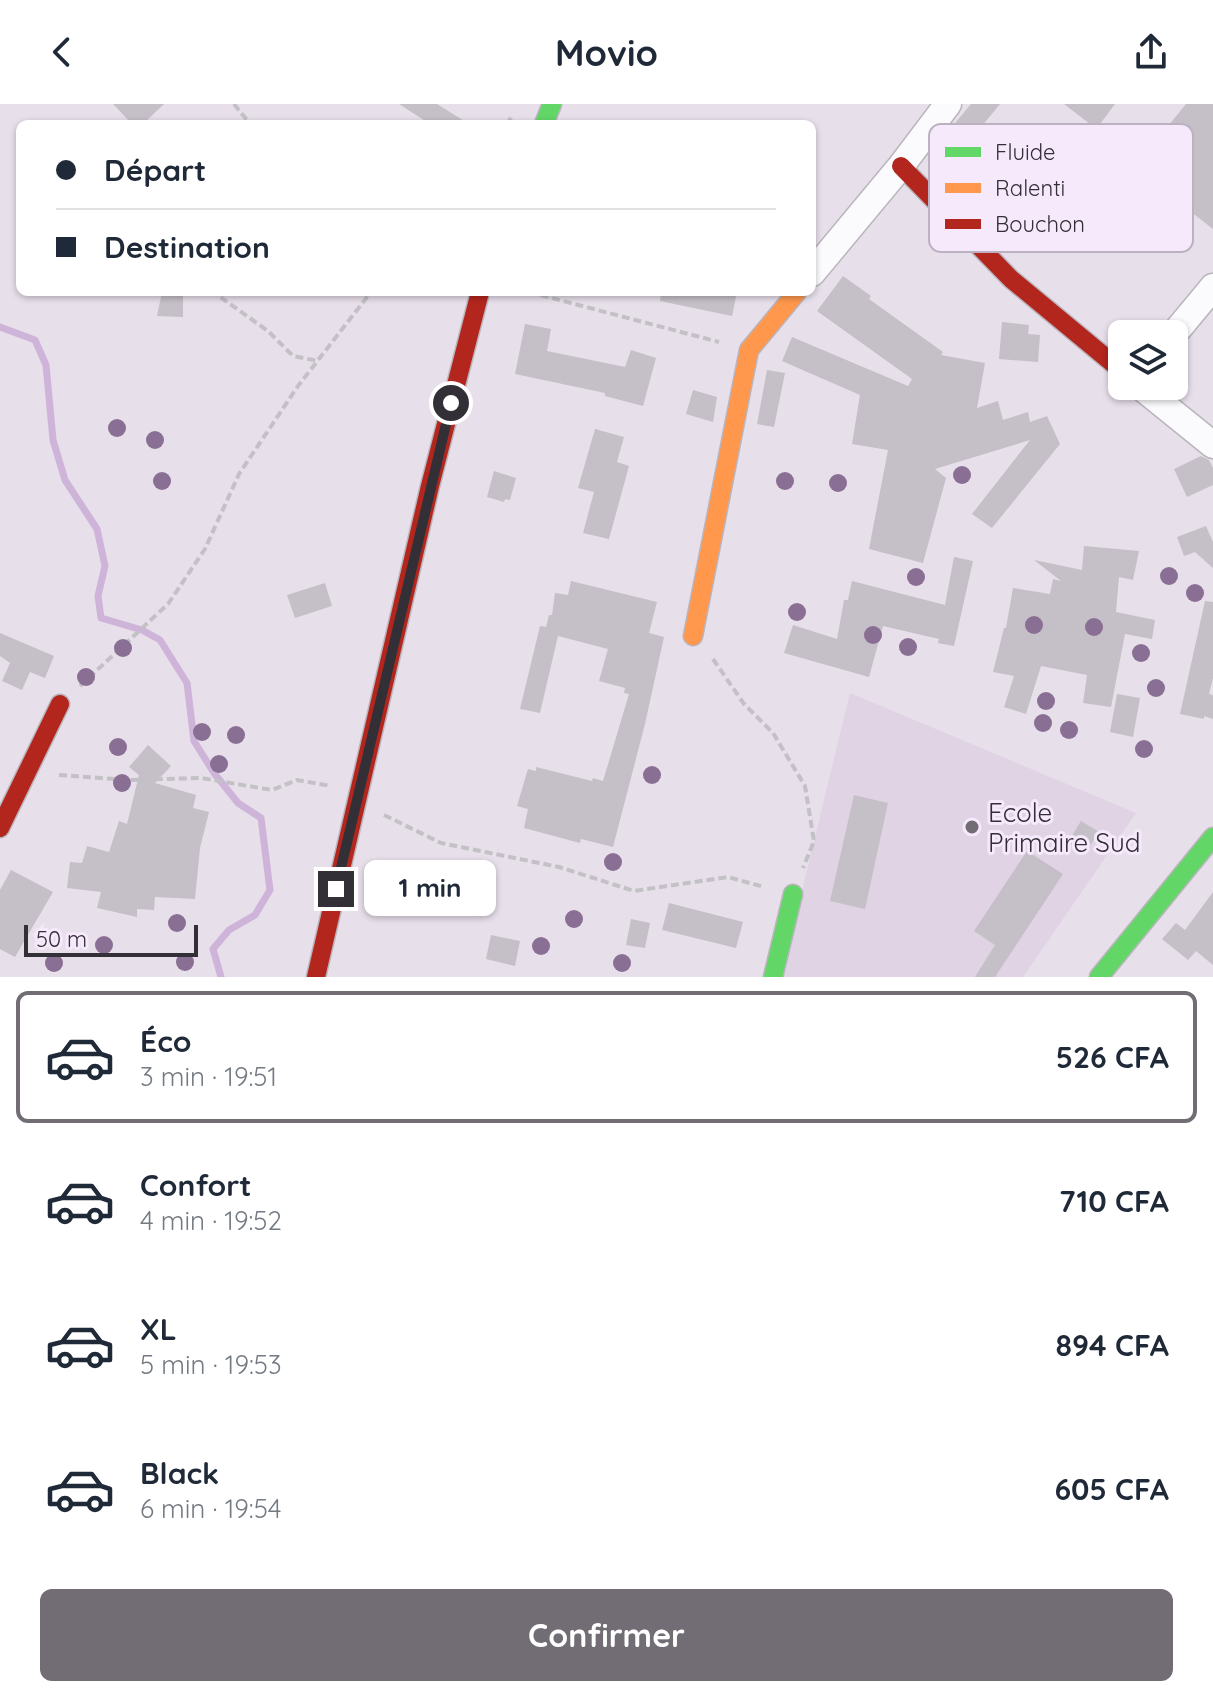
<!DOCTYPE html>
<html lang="fr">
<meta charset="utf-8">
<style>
body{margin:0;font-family:Quicksand,sans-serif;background:#f6f6f7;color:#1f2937;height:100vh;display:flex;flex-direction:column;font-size:30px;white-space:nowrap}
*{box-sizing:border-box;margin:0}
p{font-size:26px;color:#747a83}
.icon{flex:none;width:44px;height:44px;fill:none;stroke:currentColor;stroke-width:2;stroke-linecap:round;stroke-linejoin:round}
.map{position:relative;height:873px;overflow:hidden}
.details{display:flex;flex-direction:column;background:#fff;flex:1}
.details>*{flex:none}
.hud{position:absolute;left:16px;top:16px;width:800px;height:176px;border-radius:12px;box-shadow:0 2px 6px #0004;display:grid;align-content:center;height:176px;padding:0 40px;background:#fff}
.tools{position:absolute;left:1108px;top:216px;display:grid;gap:16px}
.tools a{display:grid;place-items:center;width:80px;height:80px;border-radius:12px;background:#fff;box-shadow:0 2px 6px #0004;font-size:40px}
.scale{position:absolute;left:24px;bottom:20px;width:174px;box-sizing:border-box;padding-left:8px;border:4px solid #332f36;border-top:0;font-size:22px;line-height:28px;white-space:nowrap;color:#332f36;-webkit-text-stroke:6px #f6e9fc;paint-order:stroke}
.end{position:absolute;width:36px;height:36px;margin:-18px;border:10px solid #332f36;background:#fff;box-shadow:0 0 0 4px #fff}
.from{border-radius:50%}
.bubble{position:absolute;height:56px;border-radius:12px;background:#fff;box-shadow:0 2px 6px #0004;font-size:26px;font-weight:800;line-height:56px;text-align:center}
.hud b{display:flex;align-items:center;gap:28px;height:76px;font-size:30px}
.hud b+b{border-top:2px solid #e0e1e3}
.hud i{width:20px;height:20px;background:#1f2937}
ul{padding:14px 0 0;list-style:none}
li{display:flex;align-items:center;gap:24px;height:132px;margin:0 16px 12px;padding:0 24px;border:4px solid transparent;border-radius:12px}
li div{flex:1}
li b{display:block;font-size:30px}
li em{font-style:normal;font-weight:800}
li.selected{border-color:#726d75}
li>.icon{width:72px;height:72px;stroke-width:1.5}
.action{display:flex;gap:16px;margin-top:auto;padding:16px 40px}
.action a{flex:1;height:92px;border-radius:12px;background:#726d75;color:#fff;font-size:32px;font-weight:800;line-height:92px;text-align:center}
header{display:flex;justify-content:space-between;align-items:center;height:104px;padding:0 40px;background:#fff;font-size:36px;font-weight:800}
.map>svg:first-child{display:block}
.built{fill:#dfd3e4}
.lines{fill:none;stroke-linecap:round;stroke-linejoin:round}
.stream{stroke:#ceb4d9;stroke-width:7}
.building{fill:#c5bfc7}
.street-casing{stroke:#bab5bc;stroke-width:29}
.fast-casing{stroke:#bab5bc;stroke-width:21}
.slow-casing{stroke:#bab5bc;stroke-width:21}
.jam-casing{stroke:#bab5bc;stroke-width:21}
.path{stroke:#c3c1c6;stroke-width:4;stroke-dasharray:8 4;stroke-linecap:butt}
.street{stroke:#fbfafc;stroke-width:26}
.fast{stroke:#63d668;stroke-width:18}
.slow{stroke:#ff974d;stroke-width:18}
.jam{stroke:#b3261e;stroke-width:18}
.tree{fill:#8a6f94}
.route{stroke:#332f36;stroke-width:10}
.poi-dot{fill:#726d75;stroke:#f6e9fc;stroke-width:3}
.labels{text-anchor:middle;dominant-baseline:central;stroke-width:6;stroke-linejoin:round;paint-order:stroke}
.poi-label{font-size:26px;fill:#332f36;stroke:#f6e9fc;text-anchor:start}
.key{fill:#f6e9fc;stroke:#bcb1c1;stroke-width:2}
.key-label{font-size:22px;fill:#332f36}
</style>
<header><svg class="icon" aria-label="back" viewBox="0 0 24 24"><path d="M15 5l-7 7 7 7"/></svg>Movio<svg class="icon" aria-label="share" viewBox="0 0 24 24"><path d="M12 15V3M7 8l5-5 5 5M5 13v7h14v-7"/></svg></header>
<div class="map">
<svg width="1213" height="873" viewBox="0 0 1213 873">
<rect width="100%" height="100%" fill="#e7dfea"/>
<path class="built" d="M850,589l286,120 -113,164h-242z"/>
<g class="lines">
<path class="stream" d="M0,223l35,13 11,25 7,75 12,40 32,49 8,37 -7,30 3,22 41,12 18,10 27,43 7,58 20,32 24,30 23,15 9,72 -15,25 -26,15 -16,19 8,28"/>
</g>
<path class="building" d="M113,0h51l-21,20h-11z
M399,0h38l32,20h-39z
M971,0h29l-51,62 -18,-14z
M1064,0h51l-15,20 30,24 -42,54 -10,-29 -16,-13 28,-36z
M1186,0h27v125l-27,-21 -3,15 -25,-5 11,-51 -24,-20 15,-19 4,3z
M843,172l28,20 -2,3 74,53 -2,3 44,8 -8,45 21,-7 5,19 25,-8 2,10 17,-6 13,28 -68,84 -20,-14 58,-74 -95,29 11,9 -23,85 -54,-14 19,-99 -36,-6 8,-49 -78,-34 10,-24 116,49 4,-7 -95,-68z
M162,188h21v25l-26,-1z
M661,188h76l-5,24 -72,-15z
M1002,218l27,3 -1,9 12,1 -2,27 -39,-3z
M525,220l26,5 -4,22 78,16 6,-17 25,8 -13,48 -38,-10v-3l-90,-19z
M767,266l18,3 -11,54 -17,-3z
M693,286l24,7 -4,25 -27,-8z
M595,325l29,8 -7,25 12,4 -20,73 -26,-6 11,-41 -16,-4z
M1201,352l8,4 4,8v17l-26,12 -13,-28z
M494,367l22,7 -6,22 -5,-1 -1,3 -17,-5z
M1206,422l7,16v26l-18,-16 -11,4 -7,-19z
M1084,442l55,5 -6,29 -14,-3 -3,35 39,8 -3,19 -27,-5 -14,73 -28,-4 4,-28 -46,-9 -15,48 -22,-7 10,-31 -21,-4 11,-44h2l7,-40 37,6 3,-15 8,2 -27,-21 48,10z
M954,453l19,4 -19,85 -16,-3 1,-4 -56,-13 -14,51 -85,-24 9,-28 44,14 7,-39h4l4,-19 93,24z
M571,477l86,21 -8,31 15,4 -19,87 -32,123 -32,-8 -1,4 -56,-15 4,-19 -11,-3 11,-37 8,2v-4l56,14 1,-3 10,3 26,-87 -5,-1 1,-5 -26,-7 9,-32 -50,-13 -18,77 -20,-4 20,-83 6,1 3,-12h3l3,-22 13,2z
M325,479l7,23 -37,12 -8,-23z
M1205,497l8,1v76l-4,16 4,1v24l-9,-3v3l-24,-5z
M0,529l54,23 -9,22 -15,-6 -8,18 -20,-9 8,-18 -10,-7z
M1117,590l23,4 -7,39 -23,-5z
M148,641l23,21 -16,17 41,12 -3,13 16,4 -9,36 -5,51 -40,-2 -1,13 -17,-1v8l-40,-9 4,-16 -34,-4 3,-26 12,1 5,-17 22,6 10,-31 8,3 12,-49 -10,-8z
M854,691l34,8 -23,106 -35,-8z
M1081,717l18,11 -14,21 -17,-11z
M1027,747l36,23 -68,103h-20l20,-32 -21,-14z
M11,766l42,22 -38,65 -15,-8v-59z
M1213,788v73l-17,-14 -8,9 -26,-21 14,-16 9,7z
M669,799l74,19 -7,26 -74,-18z
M631,815l19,4 -5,25 -19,-3z
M491,831l29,6 -5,25 -29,-7z"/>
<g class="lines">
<defs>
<path id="street" d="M812,169l89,-107 47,-62
M1174,230l39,-47
M1140,282l73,59"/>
<path id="fast" d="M544,20l8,-20
M773,873l20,-83
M1099,873l114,-140"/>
<path id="slow" d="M693,532l56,-286 48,-58"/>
<path id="jam" d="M901,62l110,113 111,92
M0,724l60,-124
M316,873l114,-491 50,-194"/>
</defs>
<use href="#street" class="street-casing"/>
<use href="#fast" class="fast-casing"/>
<use href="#slow" class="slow-casing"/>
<use href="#jam" class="jam-casing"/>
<path class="path" d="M234,0l16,20
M506,20l8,-9
M210,188l6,2 52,37 25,25 25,5
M529,188l190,50
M713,555l31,45 29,29 32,53 9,55 -11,27
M80,582l88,-82 37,-55 34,-75 59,-88 73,-94
M59,671l70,5 72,-2 71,12 25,-10 34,6
M384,711l57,28 118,24 75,24 94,-14 36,10"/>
<use href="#street" class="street"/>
<use href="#fast" class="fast"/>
<use href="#slow" class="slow"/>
<use href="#jam" class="jam"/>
</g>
<g class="tree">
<circle cx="117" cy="324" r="9"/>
<circle cx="155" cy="336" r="9"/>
<circle cx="962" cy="371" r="9"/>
<circle cx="162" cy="377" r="9"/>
<circle cx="785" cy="377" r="9"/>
<circle cx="838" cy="379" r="9"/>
<circle cx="1169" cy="472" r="9"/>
<circle cx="916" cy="473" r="9"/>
<circle cx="1195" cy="489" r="9"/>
<circle cx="797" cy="508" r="9"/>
<circle cx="1034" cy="521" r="9"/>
<circle cx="1094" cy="523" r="9"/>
<circle cx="873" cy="531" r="9"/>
<circle cx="908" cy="543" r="9"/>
<circle cx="123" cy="544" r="9"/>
<circle cx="1141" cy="549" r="9"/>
<circle cx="86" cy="573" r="9"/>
<circle cx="1156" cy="584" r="9"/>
<circle cx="1046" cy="597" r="9"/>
<circle cx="1043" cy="619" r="9"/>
<circle cx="1069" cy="626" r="9"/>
<circle cx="202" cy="628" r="9"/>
<circle cx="236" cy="631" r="9"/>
<circle cx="118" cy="643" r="9"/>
<circle cx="1144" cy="645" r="9"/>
<circle cx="219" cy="660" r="9"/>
<circle cx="652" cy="671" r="9"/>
<circle cx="122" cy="679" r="9"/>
<circle cx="613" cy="758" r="9"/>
<circle cx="574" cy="815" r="9"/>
<circle cx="177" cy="819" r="9"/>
<circle cx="104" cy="841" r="9"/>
<circle cx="541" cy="842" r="9"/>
<circle cx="185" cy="858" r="9"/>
<circle cx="54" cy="859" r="9"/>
<circle cx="622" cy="859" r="9"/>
</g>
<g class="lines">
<path class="route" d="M336,785l115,-486"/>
</g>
<circle class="poi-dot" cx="972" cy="723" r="8"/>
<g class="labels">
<g class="poi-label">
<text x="988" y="708">Ecole<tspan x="988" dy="30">Primaire Sud</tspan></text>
</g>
</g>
<rect x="929" y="20" width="264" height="128" rx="12" class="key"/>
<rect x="945" y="43" width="36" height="10" fill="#63d668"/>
<rect x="945" y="79" width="36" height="10" fill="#ff974d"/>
<rect x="945" y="115" width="36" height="10" fill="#b3261e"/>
<g class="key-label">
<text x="995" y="56">Fluide</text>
<text x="995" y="92">Ralenti</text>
<text x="995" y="128">Bouchon</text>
</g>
</svg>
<div class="tools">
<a><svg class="icon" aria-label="layers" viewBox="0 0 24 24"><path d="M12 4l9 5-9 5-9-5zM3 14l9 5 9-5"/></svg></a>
</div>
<div class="scale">50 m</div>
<i class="end from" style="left:451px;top:299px"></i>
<i class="end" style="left:336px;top:785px"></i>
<div class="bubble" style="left:364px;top:756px;width:132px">1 min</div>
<div class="hud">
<b><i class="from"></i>Départ</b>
<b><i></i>Destination</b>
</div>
</div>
<section class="details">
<ul>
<li class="selected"><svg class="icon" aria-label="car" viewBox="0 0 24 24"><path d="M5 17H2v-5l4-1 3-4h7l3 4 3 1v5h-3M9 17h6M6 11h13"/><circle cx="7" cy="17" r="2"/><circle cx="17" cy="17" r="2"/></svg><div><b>Éco</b><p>3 min · 19:51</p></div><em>526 CFA</em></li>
<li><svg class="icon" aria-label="car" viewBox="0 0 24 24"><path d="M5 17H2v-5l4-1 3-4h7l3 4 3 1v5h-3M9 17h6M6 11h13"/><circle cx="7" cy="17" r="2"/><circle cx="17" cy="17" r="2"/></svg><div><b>Confort</b><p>4 min · 19:52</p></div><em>710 CFA</em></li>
<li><svg class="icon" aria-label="car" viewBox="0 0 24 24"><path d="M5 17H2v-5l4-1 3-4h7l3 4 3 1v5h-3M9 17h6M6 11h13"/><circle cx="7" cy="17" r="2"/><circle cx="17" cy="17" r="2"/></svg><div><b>XL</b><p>5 min · 19:53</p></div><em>894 CFA</em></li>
<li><svg class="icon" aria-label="car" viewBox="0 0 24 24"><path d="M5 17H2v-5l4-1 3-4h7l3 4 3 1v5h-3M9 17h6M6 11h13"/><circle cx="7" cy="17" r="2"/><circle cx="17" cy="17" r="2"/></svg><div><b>Black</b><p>6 min · 19:54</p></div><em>605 CFA</em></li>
</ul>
<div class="action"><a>Confirmer</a></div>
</section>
